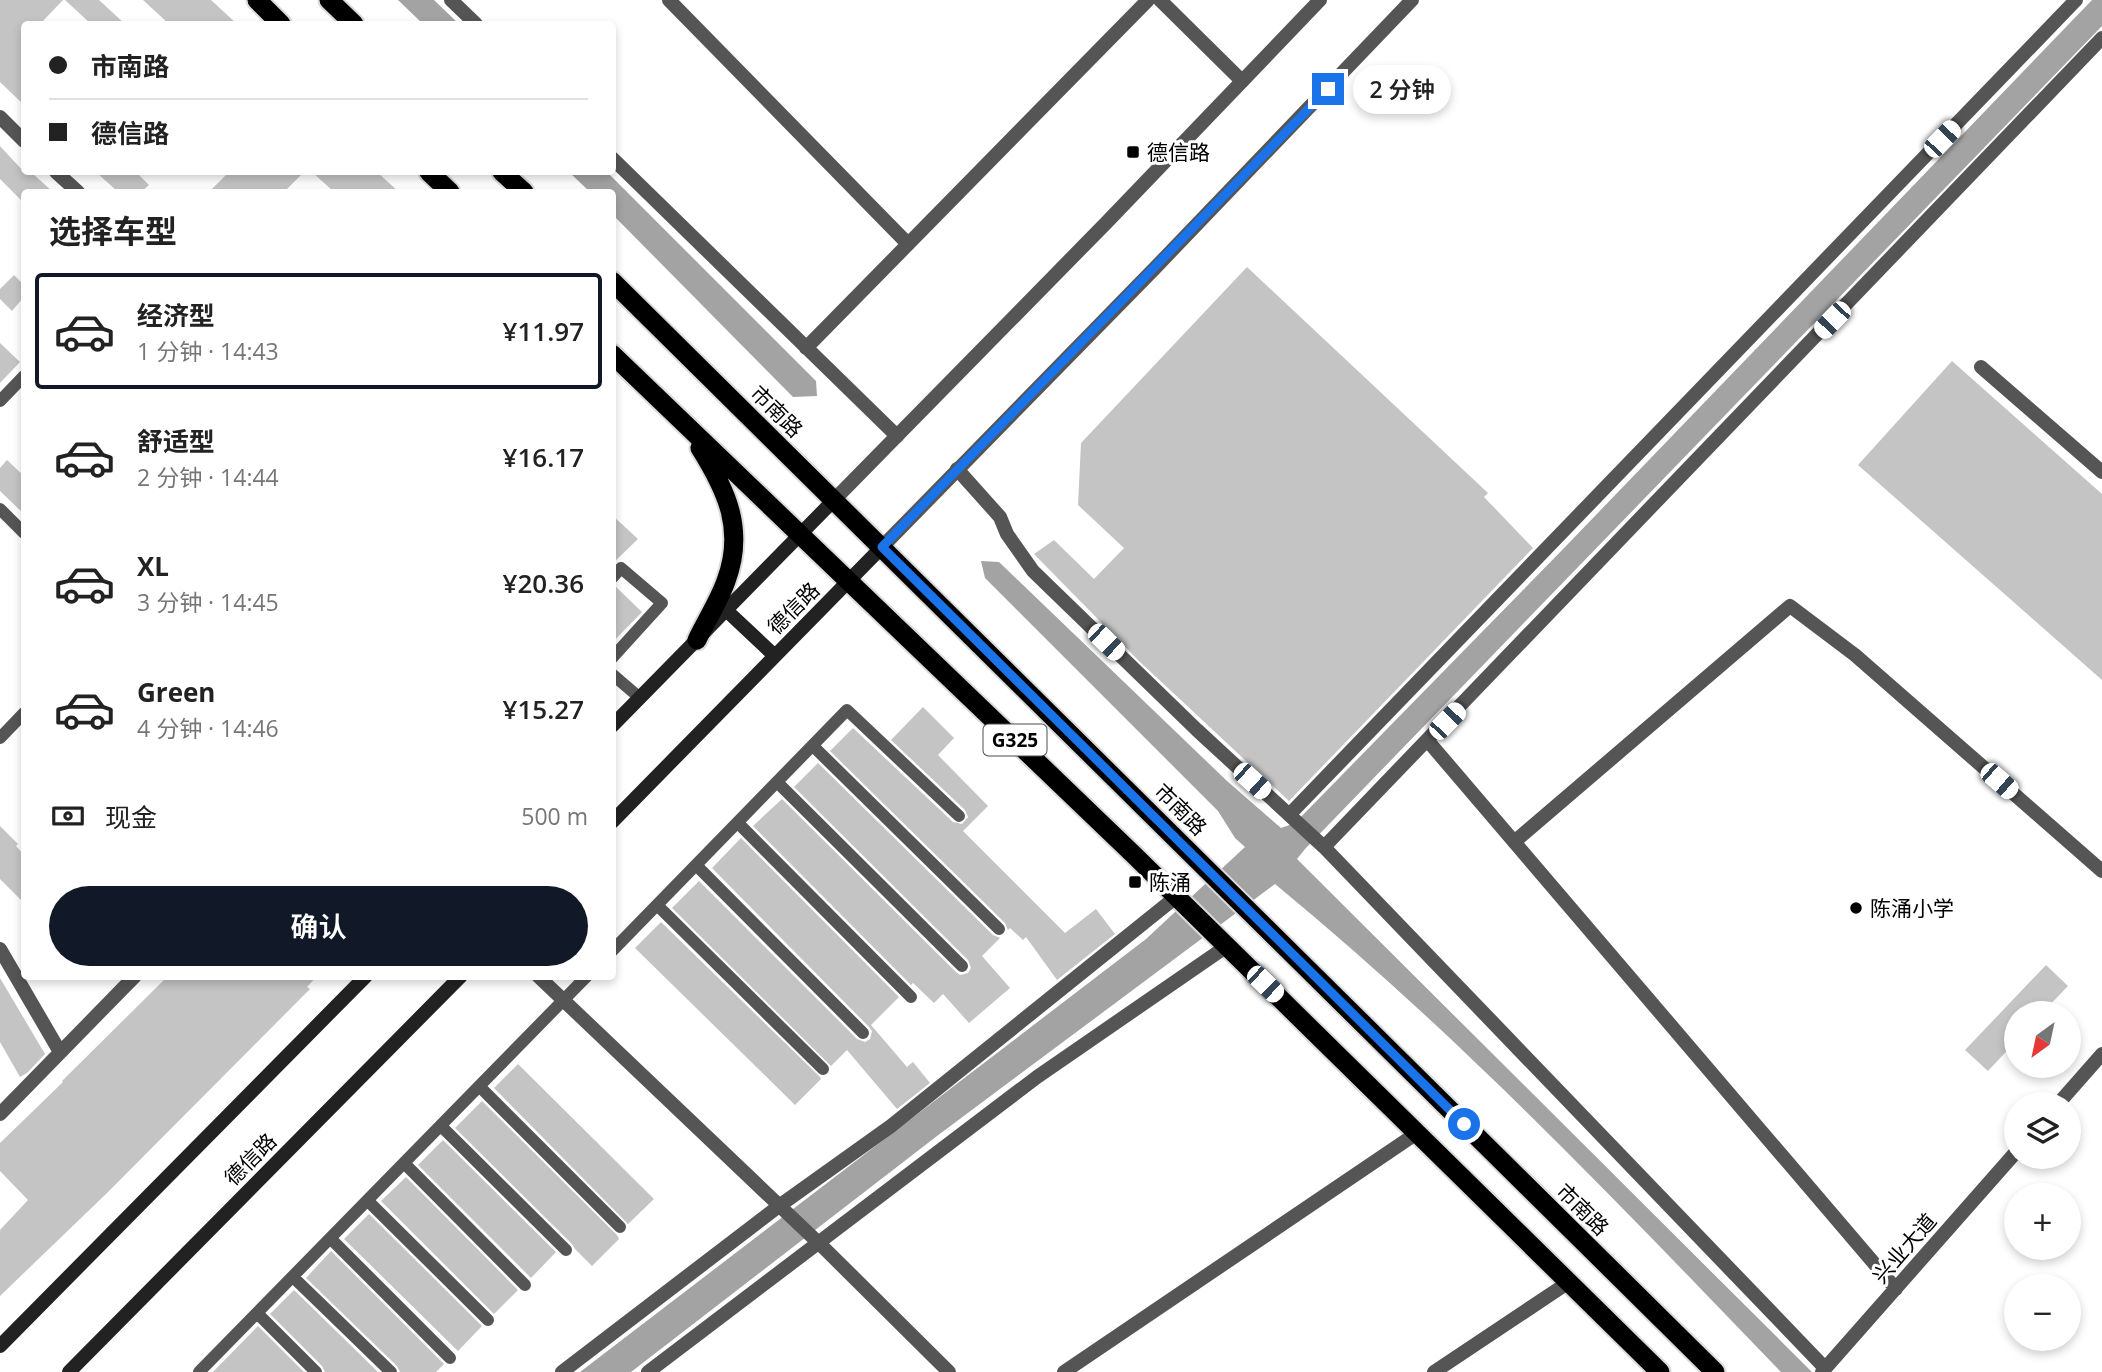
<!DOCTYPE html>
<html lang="zh">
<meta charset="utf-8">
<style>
body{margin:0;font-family:"Open Sans","Noto Sans SC",sans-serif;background:#f6f6f6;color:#222;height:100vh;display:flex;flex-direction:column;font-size:26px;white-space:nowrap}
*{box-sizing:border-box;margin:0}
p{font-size:23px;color:#767676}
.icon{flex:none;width:38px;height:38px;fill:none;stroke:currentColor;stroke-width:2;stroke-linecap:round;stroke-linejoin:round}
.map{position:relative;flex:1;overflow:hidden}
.side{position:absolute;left:21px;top:189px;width:595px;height:791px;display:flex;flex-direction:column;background:#fff;border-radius:7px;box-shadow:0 4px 10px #0003}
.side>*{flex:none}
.banner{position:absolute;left:21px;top:21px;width:595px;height:154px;border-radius:7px;box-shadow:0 4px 10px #0003;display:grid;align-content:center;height:154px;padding:0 28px;background:#fff}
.needle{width:46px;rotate:213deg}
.buttons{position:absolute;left:2004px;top:1001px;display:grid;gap:14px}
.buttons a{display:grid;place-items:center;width:77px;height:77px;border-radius:50%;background:#fff;box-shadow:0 4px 10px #0003;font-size:35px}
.end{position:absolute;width:32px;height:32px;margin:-16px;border:9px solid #1a73e8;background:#fff;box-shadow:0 0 0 4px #fff}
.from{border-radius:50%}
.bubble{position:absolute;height:49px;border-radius:24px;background:#fff;box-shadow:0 4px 10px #0003;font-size:23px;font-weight:600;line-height:49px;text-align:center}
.car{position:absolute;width:21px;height:42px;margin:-21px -10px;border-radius:9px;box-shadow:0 0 5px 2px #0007;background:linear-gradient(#fff 24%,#345 0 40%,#fff 0 76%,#345 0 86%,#fff 0)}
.banner b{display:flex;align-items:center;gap:24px;height:66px;font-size:26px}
.banner b+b{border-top:2px solid #e0e0e0}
.banner i{width:18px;height:18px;background:#222}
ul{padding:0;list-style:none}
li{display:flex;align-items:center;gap:21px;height:116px;margin:0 14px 10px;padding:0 14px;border:4px solid transparent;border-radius:7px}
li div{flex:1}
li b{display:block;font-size:26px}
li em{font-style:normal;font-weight:600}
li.current{border-color:#111827}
li>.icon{width:63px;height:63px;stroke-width:1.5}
h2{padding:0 28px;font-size:32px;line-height:84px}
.pay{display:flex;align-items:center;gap:18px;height:77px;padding:0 28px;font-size:26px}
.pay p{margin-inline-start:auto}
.action{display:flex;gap:14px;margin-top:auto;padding:14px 28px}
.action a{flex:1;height:80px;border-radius:42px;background:#111827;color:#fff;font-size:28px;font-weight:600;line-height:80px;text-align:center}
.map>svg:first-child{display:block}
.water{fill:#a3a3a3}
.building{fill:#c4c4c4}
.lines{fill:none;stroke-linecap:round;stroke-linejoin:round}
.trunk-casing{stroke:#dbdbdb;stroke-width:23}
.service{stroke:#555;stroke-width:12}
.minor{stroke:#555;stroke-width:14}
.tertiary{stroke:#555;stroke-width:14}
.secondary{stroke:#222;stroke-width:14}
.trunk{stroke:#000;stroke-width:19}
.route{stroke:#1a73e8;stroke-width:9}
.poi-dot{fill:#000;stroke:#fff;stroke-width:2.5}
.labels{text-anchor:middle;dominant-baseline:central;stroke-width:6;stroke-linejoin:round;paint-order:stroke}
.shield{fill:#fff;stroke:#4c4c4c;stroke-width:2}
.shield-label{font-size:19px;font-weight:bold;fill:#000}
.poi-label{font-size:21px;fill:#000;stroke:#fff;text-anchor:start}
.street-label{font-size:21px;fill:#000;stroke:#fff}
</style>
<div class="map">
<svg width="2102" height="1372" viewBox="0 0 2102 1372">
<rect width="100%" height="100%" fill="#fff"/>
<path class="water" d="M398,0h36l25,24h-36z
M2092,0h10v26l-797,823 -8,10 515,513h-31c-163,-169 -324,-339 -506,-488l-338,252 -306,236h-51l566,-433 99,-92 -10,-9 -17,-27 -233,-233 -4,-17 18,1 228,219 54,47 14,-5 272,-278z
M569,172h38l209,209 1,15 -24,1 -180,-182 -1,-23h-22z"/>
<path class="building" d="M0,0h63l-23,24h-16v81l-24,-23z
M65,0h34l26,24h-34z
M143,0h68l26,24h-68z
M0,146l24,26h7l22,20h-29v11l-24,-24z
M96,172h40l13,13 -8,7h-23z
M229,172h75l-20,20h-75z
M312,172h65l22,20h-65z
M1247,267l241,226 -4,4 49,51 -244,253 -149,-139 -106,-108 20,-14 40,39 30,-31 -46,-43 3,-62z
M14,275l10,10v12l-12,14 -12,-12v-10z
M0,343l20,19 -20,21z
M1952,361l150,133v186l-244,-215z
M7,460l17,16v38l-24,-23v-23z
M612,515l26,24 -26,25z
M615,586l27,26 -30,31v-56z
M923,707l31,31 -16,17 50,51 -25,25 102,102 31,-24 19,25 -58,46 -31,-43 -3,3 -13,-12 -2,2 -3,-7 -175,-172 23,-23 100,94 9,2 6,-7 -3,-7 -74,-70z
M818,763l175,172 7,3 -18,18 28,32 -41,35 -26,-29 -9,9 -21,-20 -2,2 -158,-159 29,-27 174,173 4,3 8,-2 3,-5 -3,-8 -174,-173z
M0,826l18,18 -2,2 8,9v48l-24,-24z
M741,838l158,159 -28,28 36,42 6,-5 17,21 -33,26 -50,-59 -16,16 -159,-158 27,-27 158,158 8,3 5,-3 2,-8 -3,-4 -157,-159z
M661,922l159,155 1,2 -26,26 -160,-157z
M2046,965l22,21 -26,27h-26v28l-28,30 -23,-21z
M168,976h149l-10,11 3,2 -203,204 -107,103v-66l28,-30 -28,-29v-28l63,-61 -1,-1z
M0,978l45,76 -18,19 -7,4 -20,-35z
M518,1064l136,135 -26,25 -134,-136z
M482,1101l135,134 2,4 -27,27 -17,-17 -3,-5 -117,-116z
M443,1140l113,112 -25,26 -113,-113z
M406,1177l112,113 -24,24 -113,-113z
M369,1214l113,112 -24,25 -114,-112z
M331,1251l113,113 -8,8h-36l-3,-6 -91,-88z
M294,1290l84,82h-53l-3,-6 -52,-52z
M258,1326l46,46h-91z"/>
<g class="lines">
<defs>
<path id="trunk" d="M257,0l24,24
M329,0l25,24
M429,172l21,20
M502,172l22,20
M612,281l1103,1091
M612,354l522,501 526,517
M697,640c9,-19 22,-39 29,-59 19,-51 1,-90 -26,-133"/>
</defs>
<use href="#trunk" class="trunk-casing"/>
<path class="service" d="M0,401l24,-25
M0,509l24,24
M612,578l9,-10 41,35 -50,55
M612,674l28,24
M0,738l24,-25
M813,746l186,183
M777,782l185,184
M738,823l173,174
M696,865l167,168
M657,905l166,164
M612,951l235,-241 112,106
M480,1087l140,140
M441,1126l125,124
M405,1164l120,121
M368,1201l120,119
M331,1239l119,119
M293,1277l98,95
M258,1314l58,58
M199,1372l388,-396"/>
<path class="minor" d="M451,0l25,24
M669,0l239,244
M1160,0l82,81
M0,117l24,24
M612,158l285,278
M56,172l22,20
M806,348l342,-348
M1981,367l121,105
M957,469l43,48 7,17 26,37 164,159 127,117 501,521
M1428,741l468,548
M1289,815l787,-815
M1514,842l276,-236 65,49 247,216
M1324,847l778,-809
M0,949l60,103
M538,976l287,273 124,123
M2058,1104l44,-50
M0,1114l135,-138
M562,1372l217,-166 112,-80 285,-229
M648,1372l389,-295 190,-131
M1064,1372l353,-239
M1434,1372l135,-90
M1822,1372l194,-220"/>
<path class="tertiary" d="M834,500l273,-278 213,-222
M882,547l273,-279 257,-268"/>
<path class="secondary" d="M726,610l49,46
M612,726l222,-226
M612,822l270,-275
M0,1346l366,-370
M69,1372l392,-396"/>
<use href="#trunk" class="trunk"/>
</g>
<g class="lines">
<path class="route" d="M1328,89l-446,458 582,577"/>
</g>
<g class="poi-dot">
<rect x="1126" y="145" width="14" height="14" rx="3.5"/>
<rect x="1128" y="875" width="14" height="14" rx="3.5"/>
<circle cx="1856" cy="908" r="7"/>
</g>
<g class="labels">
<rect class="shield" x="983.5" y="724.5" width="63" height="31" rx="5"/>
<g class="shield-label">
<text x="1015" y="740">G325</text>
</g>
<g class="poi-label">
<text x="1147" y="152">德信路</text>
<text x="1149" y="882">陈涌</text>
<text x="1870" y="908">陈涌小学</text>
</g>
<g class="street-label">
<text transform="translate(777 411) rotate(45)">市南路</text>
<text transform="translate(793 608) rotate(-45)">德信路</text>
<text transform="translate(1181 809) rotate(45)">市南路</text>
<text transform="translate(250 1159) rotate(-45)">德信路</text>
<text transform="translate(1583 1209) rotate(45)">市南路</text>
<text transform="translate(1904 1248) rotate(-49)">兴业大道</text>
</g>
</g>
</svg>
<div class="buttons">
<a><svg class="needle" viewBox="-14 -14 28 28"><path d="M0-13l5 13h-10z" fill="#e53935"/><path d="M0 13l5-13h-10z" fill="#767676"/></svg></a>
<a><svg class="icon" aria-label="layers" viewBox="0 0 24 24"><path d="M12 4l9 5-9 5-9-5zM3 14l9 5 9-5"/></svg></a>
<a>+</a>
<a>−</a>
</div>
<i class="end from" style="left:1464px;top:1124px"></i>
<i class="end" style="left:1328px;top:89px"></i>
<div class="bubble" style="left:1353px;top:65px;width:98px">2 分钟</div>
<i class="car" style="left:1942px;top:139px;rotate:44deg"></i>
<i class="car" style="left:1832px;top:320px;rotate:224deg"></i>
<i class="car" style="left:1106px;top:642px;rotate:134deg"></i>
<i class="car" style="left:1447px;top:721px;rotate:44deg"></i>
<i class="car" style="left:1252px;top:781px;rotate:132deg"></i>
<i class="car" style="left:1999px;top:781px;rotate:131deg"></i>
<i class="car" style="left:1265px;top:984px;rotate:134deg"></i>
<div class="banner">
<b><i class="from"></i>市南路</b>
<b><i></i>德信路</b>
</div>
<section class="side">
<h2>选择车型</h2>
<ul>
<li class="current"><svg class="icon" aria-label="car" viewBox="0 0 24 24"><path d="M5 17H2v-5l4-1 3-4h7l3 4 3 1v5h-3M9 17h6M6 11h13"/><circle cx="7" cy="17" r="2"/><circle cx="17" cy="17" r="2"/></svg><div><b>经济型</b><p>1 分钟 · 14:43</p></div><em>¥11.97</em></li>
<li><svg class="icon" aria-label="car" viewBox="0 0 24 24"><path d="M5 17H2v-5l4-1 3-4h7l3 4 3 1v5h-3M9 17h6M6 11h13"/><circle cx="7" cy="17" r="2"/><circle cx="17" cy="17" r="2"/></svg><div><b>舒适型</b><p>2 分钟 · 14:44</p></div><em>¥16.17</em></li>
<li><svg class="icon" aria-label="car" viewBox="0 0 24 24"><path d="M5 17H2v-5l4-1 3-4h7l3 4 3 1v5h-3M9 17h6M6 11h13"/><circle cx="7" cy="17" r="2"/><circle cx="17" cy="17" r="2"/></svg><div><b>XL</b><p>3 分钟 · 14:45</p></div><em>¥20.36</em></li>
<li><svg class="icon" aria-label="car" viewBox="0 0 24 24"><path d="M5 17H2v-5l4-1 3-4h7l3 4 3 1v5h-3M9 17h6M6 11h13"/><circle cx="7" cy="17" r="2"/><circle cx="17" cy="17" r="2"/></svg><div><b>Green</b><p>4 分钟 · 14:46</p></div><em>¥15.27</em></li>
</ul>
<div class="pay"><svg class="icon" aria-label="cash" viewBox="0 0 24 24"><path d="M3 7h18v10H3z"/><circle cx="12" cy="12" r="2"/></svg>现金<p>500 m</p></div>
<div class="action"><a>确认</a></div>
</section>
</div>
